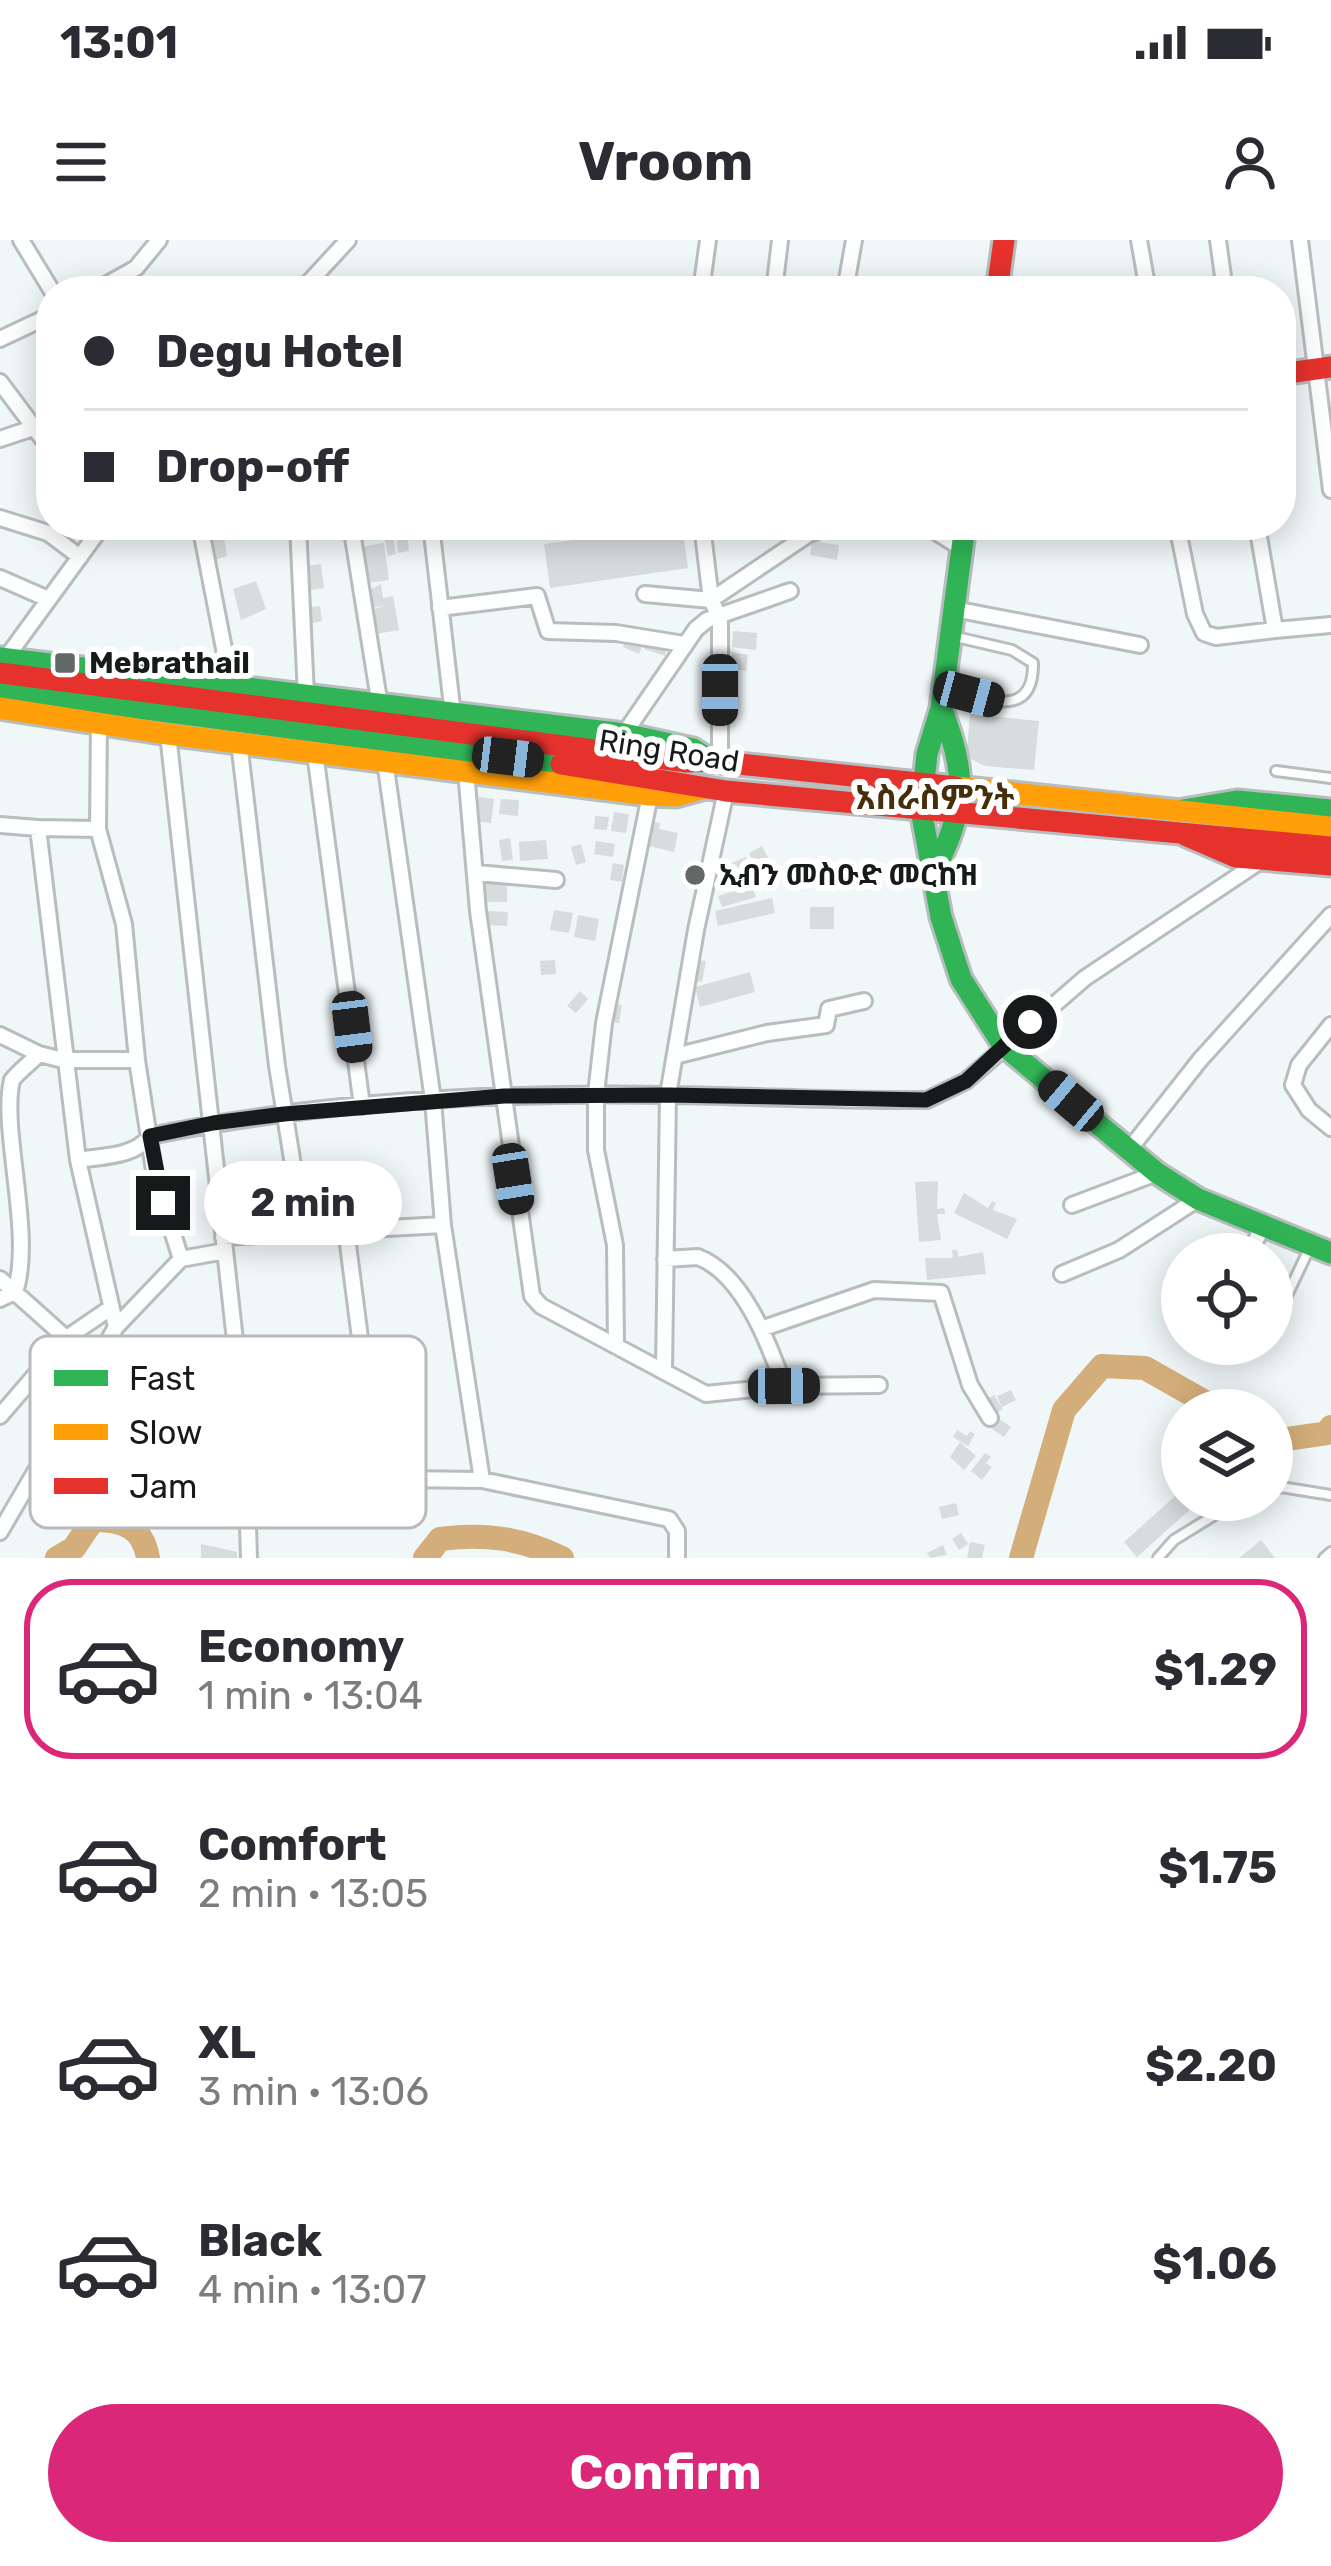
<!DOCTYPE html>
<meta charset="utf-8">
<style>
body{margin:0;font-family:Rubik,"Noto Sans Ethiopic",sans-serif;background:#f2f2f3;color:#2b2b33;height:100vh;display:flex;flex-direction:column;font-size:45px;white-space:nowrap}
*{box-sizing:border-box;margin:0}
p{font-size:39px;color:#7c7c81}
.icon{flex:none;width:66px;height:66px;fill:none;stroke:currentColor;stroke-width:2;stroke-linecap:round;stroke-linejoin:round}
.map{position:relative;height:1318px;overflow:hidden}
.details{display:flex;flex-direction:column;background:#fff;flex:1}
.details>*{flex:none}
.banner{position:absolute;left:36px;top:36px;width:1260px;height:264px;border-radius:48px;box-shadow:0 6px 30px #0003;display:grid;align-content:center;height:264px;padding:0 48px;background:#fff}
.controls{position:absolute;left:1161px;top:993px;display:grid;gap:24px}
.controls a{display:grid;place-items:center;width:132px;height:132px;border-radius:50%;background:#fff;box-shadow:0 6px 30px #0003;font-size:60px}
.end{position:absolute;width:54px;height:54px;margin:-27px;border:15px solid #161a1b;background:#fff;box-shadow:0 0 0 6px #fff}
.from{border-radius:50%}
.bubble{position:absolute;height:84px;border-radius:42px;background:#fff;box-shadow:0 6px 30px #0003;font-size:39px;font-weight:700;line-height:84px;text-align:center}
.car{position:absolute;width:36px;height:72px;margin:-36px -18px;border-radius:15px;box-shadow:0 0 9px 3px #0007;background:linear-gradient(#222 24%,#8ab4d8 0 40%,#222 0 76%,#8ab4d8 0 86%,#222 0)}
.banner b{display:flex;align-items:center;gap:42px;height:114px;font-size:45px}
.banner b+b{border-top:3px solid #e1e1e2}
.banner i{width:30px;height:30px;background:#2b2b33}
ul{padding:21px 0 0;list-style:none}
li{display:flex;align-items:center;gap:36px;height:180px;margin:0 24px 18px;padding:0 24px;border:6px solid transparent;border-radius:48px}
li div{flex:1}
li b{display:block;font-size:45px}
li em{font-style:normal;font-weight:700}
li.on{border-color:#db2777}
li>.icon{width:108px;height:108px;stroke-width:1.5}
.button{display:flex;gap:24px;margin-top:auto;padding:24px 48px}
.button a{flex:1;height:138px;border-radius:72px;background:#db2777;color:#fff;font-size:48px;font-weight:700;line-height:138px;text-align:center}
.status{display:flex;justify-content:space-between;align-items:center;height:84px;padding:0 60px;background:#fff;direction:ltr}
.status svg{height:33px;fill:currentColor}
header{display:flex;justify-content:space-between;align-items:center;height:156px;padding:0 48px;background:#fff;font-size:54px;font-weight:700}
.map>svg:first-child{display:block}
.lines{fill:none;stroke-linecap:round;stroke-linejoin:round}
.river{stroke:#d3ad7a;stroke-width:24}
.building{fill:#d7dcdd}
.lane-casing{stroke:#b8bdbe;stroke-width:14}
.street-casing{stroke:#b8bdbe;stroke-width:20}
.fast-casing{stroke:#b8bdbe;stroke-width:27}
.slow-casing{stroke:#b8bdbe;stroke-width:27}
.jam-casing{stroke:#b8bdbe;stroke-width:27}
.lane{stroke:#fdfefe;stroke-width:8}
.street{stroke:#fdfefe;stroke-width:14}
.fast{stroke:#30b455;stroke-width:21}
.slow{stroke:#ff9f0a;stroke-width:21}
.jam{stroke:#e5322d;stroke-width:21}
.route{stroke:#161a1b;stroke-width:15}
.poi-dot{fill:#626768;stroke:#fff;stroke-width:4.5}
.labels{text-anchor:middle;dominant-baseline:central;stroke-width:12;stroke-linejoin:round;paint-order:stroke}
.poi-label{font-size:30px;font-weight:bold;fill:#161a1b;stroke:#fff;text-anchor:start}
.street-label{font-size:30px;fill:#161a1b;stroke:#fff}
.neighbourhood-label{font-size:33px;font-weight:bold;fill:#472e0b;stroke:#fff}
.key{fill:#fff;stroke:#b9babb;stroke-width:3}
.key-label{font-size:33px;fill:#161a1b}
</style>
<div class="status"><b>13:01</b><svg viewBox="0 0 49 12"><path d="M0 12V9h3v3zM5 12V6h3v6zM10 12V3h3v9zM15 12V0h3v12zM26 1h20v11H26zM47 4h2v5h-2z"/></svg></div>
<header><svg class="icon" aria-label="menu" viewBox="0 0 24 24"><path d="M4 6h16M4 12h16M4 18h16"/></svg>Vroom<svg class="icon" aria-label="person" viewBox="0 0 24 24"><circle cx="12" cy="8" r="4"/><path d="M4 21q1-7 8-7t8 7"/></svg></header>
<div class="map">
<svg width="1331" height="1318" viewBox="0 0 1331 1318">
<rect width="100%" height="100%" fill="#f0f7f8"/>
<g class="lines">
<path class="river" d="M1272,1201l55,-8 4,-6
M57,1318l17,-10 19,-28c29,0 50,6 55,38
M425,1318l15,-19c45,-6 80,-1 122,19
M1021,1318l43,-148 38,-44 43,2 74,42"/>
</g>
<path class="building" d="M206,285h16l5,31 -18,6z
M682,285l6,43 -138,20 -6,-44z
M407,291l2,20 -11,2 -2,-20z
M384,296h9l3,18 -8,2z
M812,301l27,4 -2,15 -27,-5z
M384,303l5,37 -28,4v-37z
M321,324l3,24 -20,3 -2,-25z
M256,341l10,28 -25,11 -8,-31z
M381,344l2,14 10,-2 6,34 -23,4 -4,-24 14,-5 -19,4 -4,-16z
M320,366l2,15 -15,3 -2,-16z
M733,391l24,2 -1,17 -24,-3z
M627,395l17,6 -5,13 -16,-7z
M647,400l20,6 -2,10 -21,-7z
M732,412l16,3 -2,16 -17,-3z
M970,474l69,7 -5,49 -49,-4 -14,-7 -4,-9z
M479,557l15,2 -3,24 -16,-2z
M501,559l18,1 -1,16 -19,-2z
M614,572l15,2 -3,19 -15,-2z
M595,576l14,1 -2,13 -13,-1z
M650,581l10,2 -1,6 19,4 -4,19 -29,-7z
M510,598l3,22 -11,1 -3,-21z
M546,600l2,19 -28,2 -1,-19z
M596,601l19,3 -2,13 -19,-3z
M581,604l5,18 -10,3 -5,-18z
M762,606l6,12 -13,7 -6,-12z
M746,617l4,10 -22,10 -5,-10z
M771,620l5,12 -15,6 -5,-12z
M613,623l11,2 -2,17 -12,-2z
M480,640h27v22h-27z
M752,646l4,11 -34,10 -4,-11z
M772,658l3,15 -57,13 -3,-15z
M810,667h24v22h-24z
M554,670l19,3 -4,20 -19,-3z
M487,671l21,1 -1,14 -21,-1z
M578,675l21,4 -4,22 -21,-4z
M555,720l1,14 -15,1 -1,-14z
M697,720l9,1 -4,21 -8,-1z
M750,732l5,20 -55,15 -5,-20z
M580,751l8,8 -12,14 -9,-7z
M611,764l11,1 -3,18 -11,-1z
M938,941l-1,28 7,-1 1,6h-8l4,26 -22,2 -4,-60z
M964,953l24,15 4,-7 4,2 -3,7 24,9 -10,20 -53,-26z
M952,1010h5l1,7 25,-5 3,22 -59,6 -2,-22h28z
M1011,1150l5,10 -14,7 -5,-11z
M994,1155l9,14 -11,7 -9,-14z
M998,1178l13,9 -7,10 -13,-9z
M957,1190l10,6 3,-5 5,3 -7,12 -15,-9z
M960,1202l16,14 -12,14 -14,-13z
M985,1213l6,4 -5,6 6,4 -10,13 -11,-9z
M1182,1250v10h19l-64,57 -13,-15z
M956,1263l3,12 -17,4 -3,-12z
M961,1293l7,11 -9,6 -7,-11z
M1261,1300l14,18h-36z
M970,1302l15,3 -3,13h-15z
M201,1304l36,8v6h-36z
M943,1305l4,10 -17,3 -3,-5z"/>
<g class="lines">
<defs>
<path id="lane" d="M947,449c36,9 87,33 86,-26l-21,-13 -60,-14
M1276,531l55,7
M1272,1087l38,-80
M1263,1105l1,-1
M1272,1250l9,-3 50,8
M1158,1318l16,-18 65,-40
M1324,1318l7,-6"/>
<path id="street" d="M21,0l31,51
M1139,0l9,51
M1218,0l7,51
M1300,0l31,250
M95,51l41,-23 23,-28
M301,51l47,-51
M701,51l7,-51
M774,51l6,-51
M845,51l9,-51
M0,99l51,-24
M0,142l51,68
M0,199l33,-11
M0,278l48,15 32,24
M200,285l31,160
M298,285l8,170
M351,285l29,181
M431,285l22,190
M702,285l9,75 9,18v144
M925,285l38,24
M1177,285l18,89 9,19 12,4 59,-7
M1257,285l18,105 56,-5
M0,338l48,21
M645,354l66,6 98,-66 25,-9
M440,368l97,-12 11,35 68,2 68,11
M954,369l186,36
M6,418l97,-133
M99,482l-1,107 26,95 13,136 18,117 26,82
M168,494l77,697 4,127
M624,494l72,-105 11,-9 83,-29
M239,502l38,324 27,167
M315,513l47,353
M385,521l48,339 10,125 39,255
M466,531l12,140 54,385 9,10 165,88 78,-8 95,-1
M0,585l38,3 40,332c24,-4 57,-3 72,-24 169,-35 347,-44 520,-41 85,1 171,6 257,5l39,-19 119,-103 177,-118
M38,588l60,1
M477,633l79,7
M1331,785l-32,40 -6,20 16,25 22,18
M0,795l39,19 24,6h74
M675,816l92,-23 59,-8 3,-16 35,-8
M1129,910l71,-90 131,-145
M78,920l38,167
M1072,965l85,-32
M346,989l19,148 18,98 17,4 82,1 187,39 8,12v27
M223,997l220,-12
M1249,1014l13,-26
M665,1019l33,-2c45,17 71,87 86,129
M1062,1034l57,-24 79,-51
M0,1039l95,85
M0,1059l15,-7c19,-57 -15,-163 -3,-212 7,-9 18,-17 27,-26
M764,1088l110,-38 67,3 29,92 20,33
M616,1106l-1,-101 -19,-95v-56l8,-71 46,-228
M664,1129l4,-274 28,-165 30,-139
M95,1145l18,84 14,3 19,-17 38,-56 50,-58
M0,1176l68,-79 41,-28
M0,1292l66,-113 29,-34v-21l21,-37 65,-68 44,-8"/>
<path id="fast" d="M965,285l-24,183 -14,46 -6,56 20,107 20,62 42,66 154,128 41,26 133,54
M0,418l624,76 69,15 18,12
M0,450l561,74
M1183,570l54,-9 94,9
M935,629c32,-61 32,-97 6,-161"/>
<path id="slow" d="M0,468l168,26 482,61 26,1 29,-8
M956,547l375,40"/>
<path id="jam" d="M997,51l7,-51
M1281,134l50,-7
M0,433l687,89 24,-1 245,26
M561,524l165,27 605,56
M1185,595l51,22 95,8"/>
</defs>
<use href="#lane" class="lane-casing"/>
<use href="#street" class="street-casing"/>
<use href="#fast" class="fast-casing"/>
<use href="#slow" class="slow-casing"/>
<use href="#jam" class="jam-casing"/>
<use href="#lane" class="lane"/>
<use href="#street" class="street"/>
<use href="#fast" class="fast"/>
<use href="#slow" class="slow"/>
<use href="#jam" class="jam"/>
</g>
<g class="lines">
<path class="route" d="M163,963l-13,-67 63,-13 71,-9 220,-18 164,-1 258,5 40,-19 64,-59"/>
</g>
<g class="poi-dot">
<rect x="53" y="411" width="24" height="24" rx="6"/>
<circle cx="695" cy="635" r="12"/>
</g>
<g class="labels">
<g class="poi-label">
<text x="89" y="423">Mebrathail</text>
<text x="719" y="635">ኢብን መስዑድ መርከዝ</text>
</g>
<g class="street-label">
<text transform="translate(669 511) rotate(9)">Ring Road</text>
</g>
<g class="neighbourhood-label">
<text x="935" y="557">አስራስምንት</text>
</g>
</g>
<rect x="30" y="1096" width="396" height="192" rx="18" class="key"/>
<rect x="54" y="1130" width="54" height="16" fill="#30b455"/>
<rect x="54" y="1184" width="54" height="16" fill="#ff9f0a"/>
<rect x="54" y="1238" width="54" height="16" fill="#e5322d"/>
<g class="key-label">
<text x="129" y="1150">Fast</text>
<text x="129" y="1204">Slow</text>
<text x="129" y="1258">Jam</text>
</g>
</svg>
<div class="controls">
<a><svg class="icon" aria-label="locate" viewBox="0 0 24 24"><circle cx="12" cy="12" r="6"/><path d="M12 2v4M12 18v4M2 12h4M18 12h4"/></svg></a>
<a><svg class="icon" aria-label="layers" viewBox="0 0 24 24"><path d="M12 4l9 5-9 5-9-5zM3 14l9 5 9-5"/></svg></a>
</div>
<i class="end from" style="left:1030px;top:782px"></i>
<i class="end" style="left:163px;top:963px"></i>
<div class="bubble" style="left:204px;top:921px;width:198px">2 min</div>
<i class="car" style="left:720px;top:450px;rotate:180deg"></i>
<i class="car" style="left:969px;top:454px;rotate:105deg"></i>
<i class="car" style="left:508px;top:517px;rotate:97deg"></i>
<i class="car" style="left:352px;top:787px;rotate:173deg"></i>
<i class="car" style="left:1071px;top:861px;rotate:310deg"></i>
<i class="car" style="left:513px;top:939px;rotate:171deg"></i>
<i class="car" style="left:784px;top:1146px;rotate:89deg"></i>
<div class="banner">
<b><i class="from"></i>Degu Hotel</b>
<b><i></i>Drop-off</b>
</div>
</div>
<section class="details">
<ul>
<li class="on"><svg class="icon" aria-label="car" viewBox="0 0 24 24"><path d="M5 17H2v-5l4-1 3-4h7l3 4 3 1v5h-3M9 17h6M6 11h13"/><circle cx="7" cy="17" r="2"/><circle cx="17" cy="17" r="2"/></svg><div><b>Economy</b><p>1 min · 13:04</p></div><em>$1.29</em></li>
<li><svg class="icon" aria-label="car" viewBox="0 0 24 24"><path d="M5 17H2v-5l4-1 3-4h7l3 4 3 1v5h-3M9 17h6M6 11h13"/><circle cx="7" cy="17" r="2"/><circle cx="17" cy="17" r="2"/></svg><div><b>Comfort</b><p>2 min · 13:05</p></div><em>$1.75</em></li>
<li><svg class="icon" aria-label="car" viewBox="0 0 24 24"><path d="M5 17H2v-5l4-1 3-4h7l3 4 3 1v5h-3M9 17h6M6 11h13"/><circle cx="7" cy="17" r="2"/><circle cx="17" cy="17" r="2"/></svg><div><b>XL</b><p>3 min · 13:06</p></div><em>$2.20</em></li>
<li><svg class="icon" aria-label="car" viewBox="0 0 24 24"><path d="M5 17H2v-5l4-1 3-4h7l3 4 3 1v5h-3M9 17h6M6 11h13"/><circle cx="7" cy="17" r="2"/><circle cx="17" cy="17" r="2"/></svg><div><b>Black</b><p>4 min · 13:07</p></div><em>$1.06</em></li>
</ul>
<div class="button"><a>Confirm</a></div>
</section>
